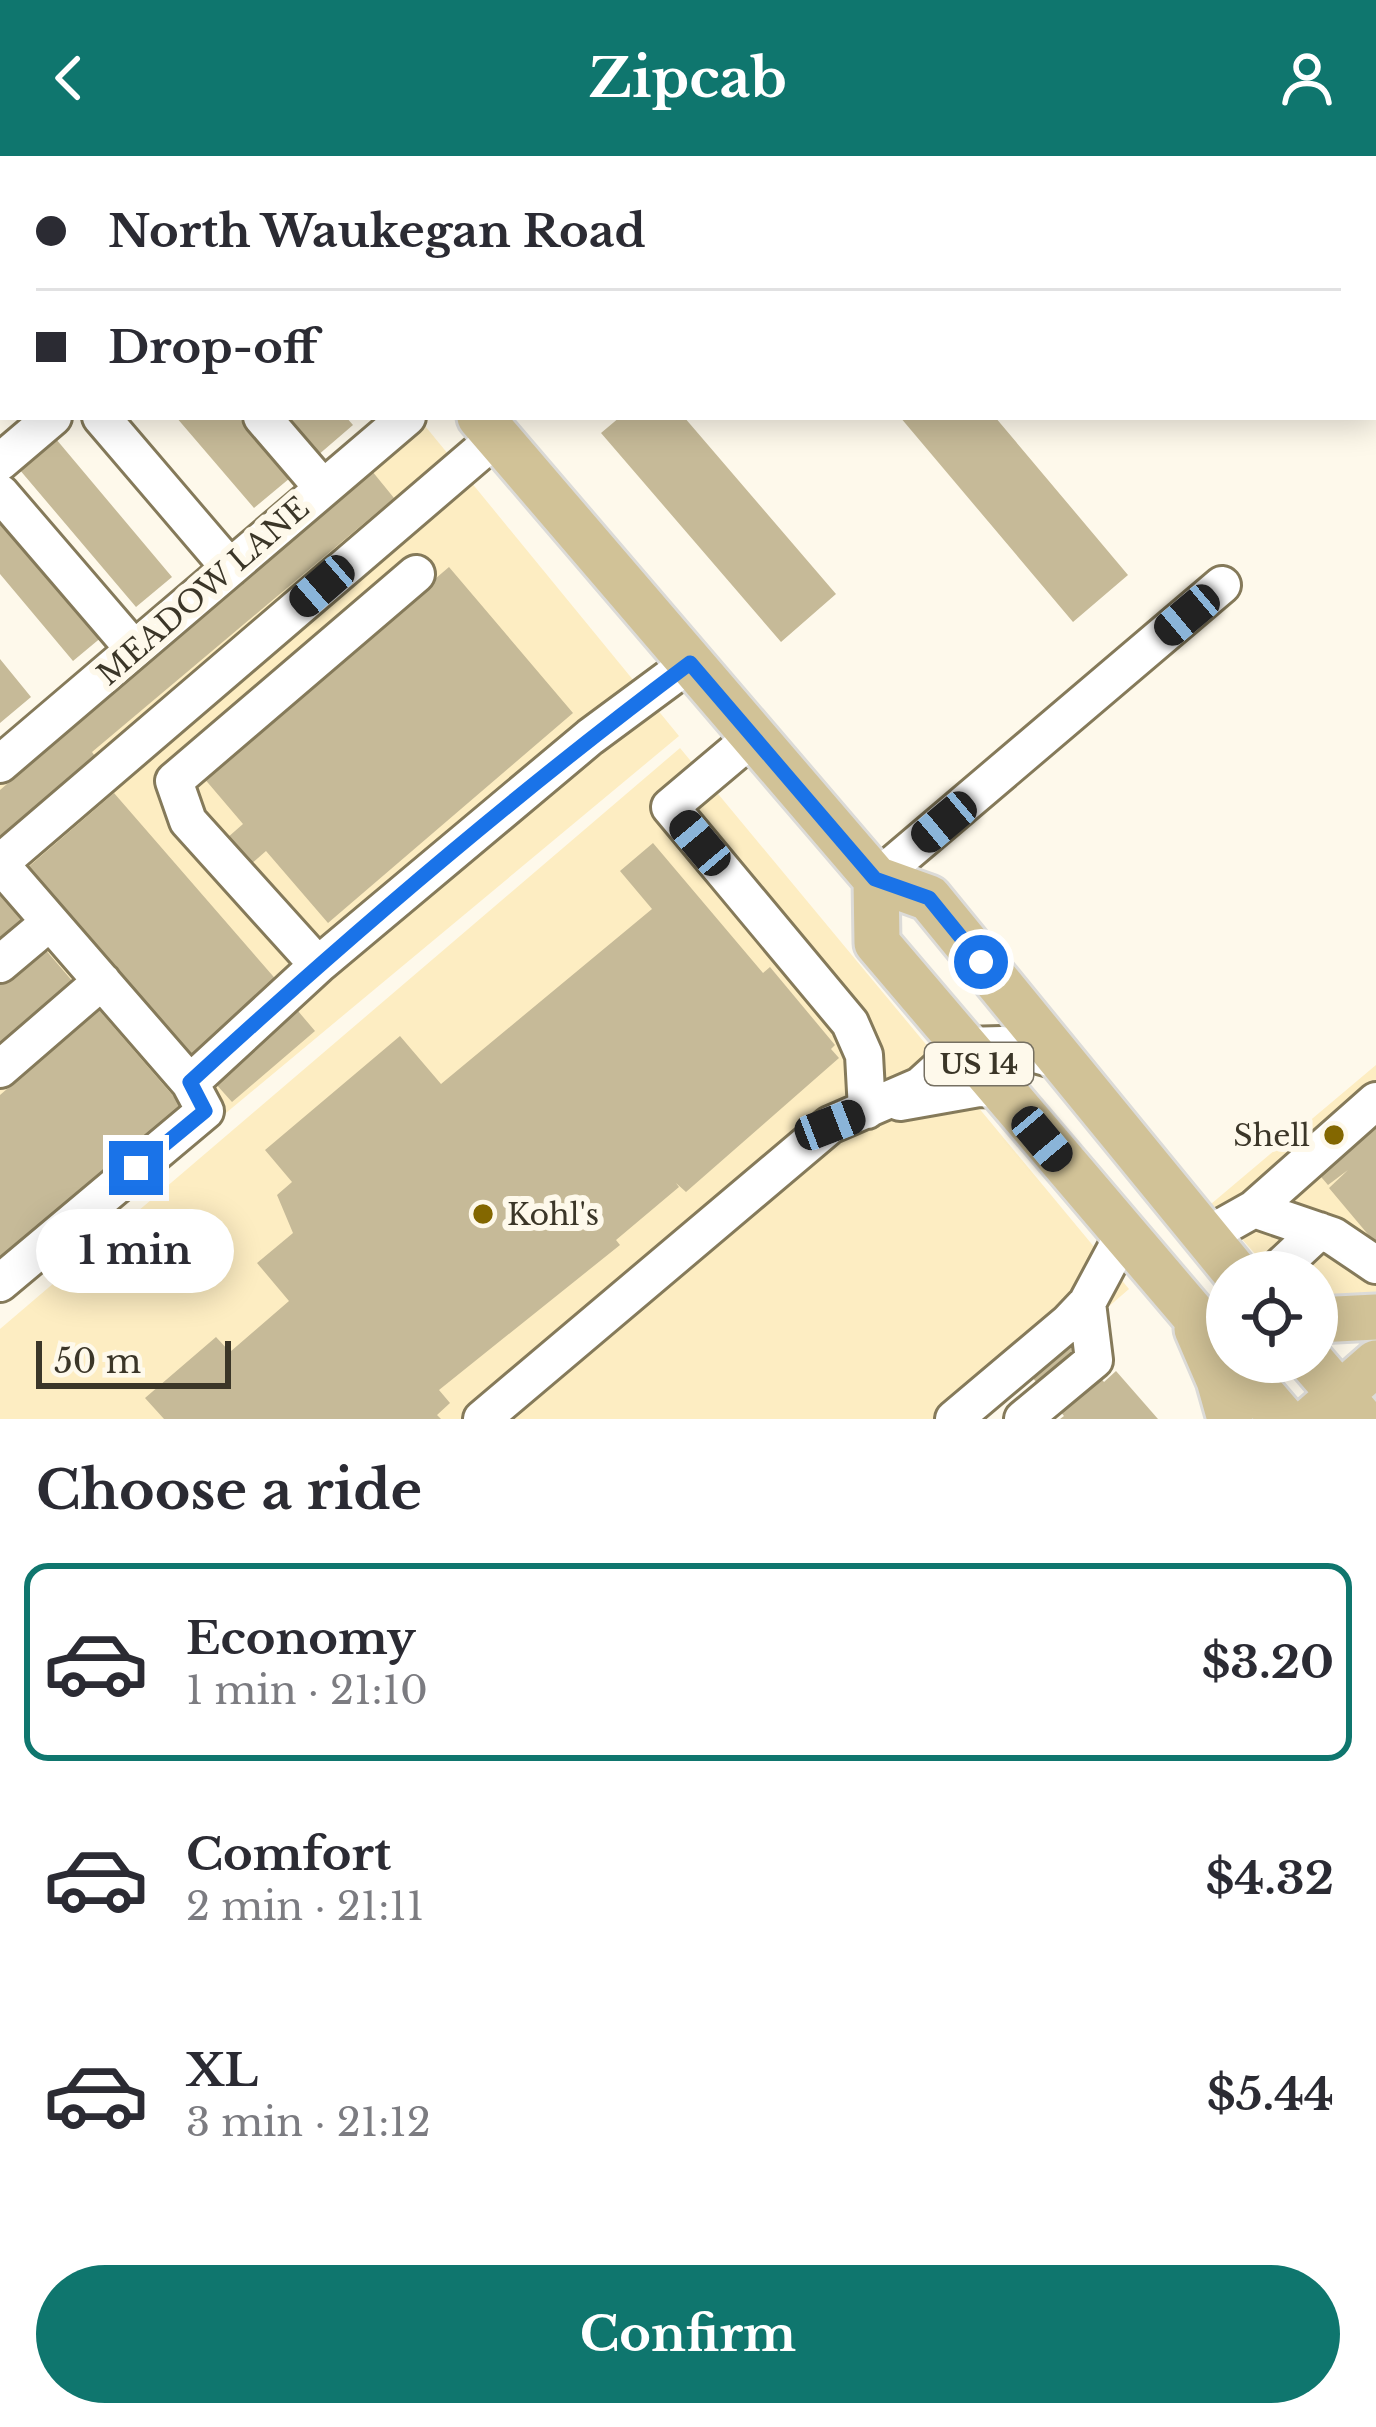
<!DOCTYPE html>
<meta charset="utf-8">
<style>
body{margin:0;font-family:"Libre Baskerville",serif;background:#f7f7f7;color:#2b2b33;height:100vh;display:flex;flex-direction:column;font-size:45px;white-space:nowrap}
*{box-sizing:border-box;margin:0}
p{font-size:39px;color:#7c7c81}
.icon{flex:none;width:66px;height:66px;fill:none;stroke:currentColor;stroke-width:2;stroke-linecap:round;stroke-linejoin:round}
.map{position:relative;height:1263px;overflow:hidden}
.drawer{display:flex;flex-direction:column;background:#fff;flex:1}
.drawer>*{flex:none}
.guide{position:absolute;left:0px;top:0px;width:1377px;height:264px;box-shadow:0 6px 30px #0003;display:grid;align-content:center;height:264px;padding:0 36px;background:#fff}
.buttons{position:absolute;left:1206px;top:1095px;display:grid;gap:24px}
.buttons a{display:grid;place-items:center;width:132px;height:132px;border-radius:50%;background:#fff;box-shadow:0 6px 30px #0003;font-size:60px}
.scale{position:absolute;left:36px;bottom:30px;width:195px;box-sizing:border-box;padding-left:12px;border:6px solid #3b3628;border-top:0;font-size:33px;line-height:42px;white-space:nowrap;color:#3b3628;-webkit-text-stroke:9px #fef9eb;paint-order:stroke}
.end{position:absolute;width:54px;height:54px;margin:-27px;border:15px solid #1a73e8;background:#fff;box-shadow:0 0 0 6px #fff}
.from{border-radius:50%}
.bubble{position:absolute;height:84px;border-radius:42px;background:#fff;box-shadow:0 6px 30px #0003;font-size:39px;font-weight:700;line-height:84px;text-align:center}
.car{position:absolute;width:36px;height:72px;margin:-36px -18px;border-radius:15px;box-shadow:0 0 9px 3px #0007;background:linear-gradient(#222 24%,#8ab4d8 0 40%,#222 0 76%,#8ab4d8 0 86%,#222 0)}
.guide b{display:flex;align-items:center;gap:42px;height:114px;font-size:45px}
.guide b+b{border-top:3px solid #e1e1e2}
.guide i{width:30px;height:30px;background:#2b2b33}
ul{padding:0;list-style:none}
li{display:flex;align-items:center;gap:36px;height:198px;margin:0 24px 18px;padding:0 12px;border:6px solid transparent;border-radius:24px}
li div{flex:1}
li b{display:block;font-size:45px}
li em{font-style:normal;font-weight:700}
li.selected{border-color:#0f766e}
li>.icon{width:108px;height:108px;stroke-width:1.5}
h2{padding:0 36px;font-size:54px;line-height:144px}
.action{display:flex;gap:24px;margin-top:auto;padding:24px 36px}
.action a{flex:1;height:138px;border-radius:72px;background:#0f766e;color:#fff;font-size:48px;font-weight:700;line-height:138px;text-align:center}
header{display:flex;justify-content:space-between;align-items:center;height:156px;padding:0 36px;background:#0f766e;color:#fff;font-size:54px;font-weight:700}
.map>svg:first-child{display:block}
.built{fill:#fdedc2}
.building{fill:#c6ba98}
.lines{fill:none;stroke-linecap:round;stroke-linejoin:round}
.minor-casing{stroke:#857a5a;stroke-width:42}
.major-casing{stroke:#dcdbd8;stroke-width:51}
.minor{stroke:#fff;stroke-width:36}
.major{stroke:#d1c297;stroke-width:45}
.route{stroke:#1a73e8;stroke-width:15}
.poi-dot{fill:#836700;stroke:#fef9eb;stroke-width:4.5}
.labels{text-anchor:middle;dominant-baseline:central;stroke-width:12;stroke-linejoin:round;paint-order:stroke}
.shield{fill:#fef9eb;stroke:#767062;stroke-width:3}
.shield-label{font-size:27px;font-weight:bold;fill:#3b3628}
.street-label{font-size:30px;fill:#3b3628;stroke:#fef9eb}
.poi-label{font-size:30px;fill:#3b3628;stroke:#fef9eb;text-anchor:end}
</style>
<header><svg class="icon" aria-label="back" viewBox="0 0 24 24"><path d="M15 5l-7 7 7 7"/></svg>Zipcab<svg class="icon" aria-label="person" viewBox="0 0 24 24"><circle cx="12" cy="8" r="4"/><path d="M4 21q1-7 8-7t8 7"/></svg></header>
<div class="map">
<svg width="1376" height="1263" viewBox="0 0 1376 1263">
<rect width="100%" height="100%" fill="#fef9eb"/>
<path class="built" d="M421,265l258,315 -679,565v-522z
M680,592l449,541 -150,130h-979v-90z
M1376,909v242l-59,3v-38h-46l-60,-68z"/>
<path class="building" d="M176,261h62l52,61 -36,30z
M284,261h62l7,8 -36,31z
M620,261h64l152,177 -55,48 -180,-209z
M900,261h95l133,158 -55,47z
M56,283l116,138 -36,30 -117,-138z
M372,315l22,27 -302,254 5,7 -97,83v-52z
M0,345l109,130 -36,30 -73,-87z
M449,411l124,146 -245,210 -62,-72 -16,14 -23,-27 16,-14 -40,-47z
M0,503l31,38 -31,26z
M114,637l165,190 -88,76 -165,-190z
M653,687l110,130 7,-6 65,78 -4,4 8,9 -153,134 -10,-9 3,4 -63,53 4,5 -181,145 11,13 -13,12 4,4h-277l-19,-21 71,-61 14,15 59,-51 -32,-38 36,-30 -16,-38 15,-13 -27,-32 135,-114 41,48 211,-175 -32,-38z
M0,734l30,35 -30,25z
M44,792l36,42 -80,68v-73z
M99,854l82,95 -181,155v-165z
M298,855l17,20 -83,71 -17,-19z
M1354,944l22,26v118l-47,-56 19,-18 -20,15 -31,-36z
M1071,1188l33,38 12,-11 42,48h-98l4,-3 -32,-39z"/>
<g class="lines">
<defs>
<path id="minor" d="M35,0l2,3
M575,0l3,3
M1241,0l2,3
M325,3l3,-3
M1279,3l4,-3
M0,142l3,3
M1374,166l2,2
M101,261l129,151
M262,261l61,71
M0,306l53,-45
M0,337l134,156
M416,418l-242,207 14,40 130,144 272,-228 100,-74
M753,581l-83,70 180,216 14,32 3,55
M0,608l407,-347
M0,707l497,-426
M0,708l190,219 15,28 -205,172
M876,723l346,-294
M0,808l50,-42
M0,913l102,-88
M190,927l128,-118
M900,946l79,-14 21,1
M1254,1053l122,-108
M1206,1080l48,-27 79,27 43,29
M1275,1116l44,-41
M482,1263l348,-294 90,-39 44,-40 38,-1 62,17
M954,1263l115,-97 18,-19 37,-69
M1023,1263l71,-59 -7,-57"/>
<path id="major" d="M257,0l2,3
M480,261l396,462 53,19 306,374
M876,723l1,64 350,411
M1317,1164l59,-3
M1197,1173l22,51 11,39
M1234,1206l49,57
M1312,1206l49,57
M1312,1263l64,-56"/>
</defs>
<use href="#minor" class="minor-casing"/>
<use href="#major" class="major-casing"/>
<use href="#minor" class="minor"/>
<use href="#major" class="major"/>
</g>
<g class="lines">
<path class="route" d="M136,1012l69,-57 -15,-29c160,-147 326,-289 500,-419l185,216 54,19 52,64"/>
</g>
<g class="poi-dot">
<circle cx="1334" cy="979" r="12"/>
<circle cx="483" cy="1058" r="12"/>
</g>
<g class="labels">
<rect class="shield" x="925" y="887" width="108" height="42" rx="9"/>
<g class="shield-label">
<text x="979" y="908">US 14</text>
</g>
<g class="street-label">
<text transform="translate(203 435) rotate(-41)">MEADOW LANE</text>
</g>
<g class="poi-label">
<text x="1310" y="979">Shell</text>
<text x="507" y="1058" text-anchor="start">Kohl's</text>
</g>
</g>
</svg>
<div class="buttons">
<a><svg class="icon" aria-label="locate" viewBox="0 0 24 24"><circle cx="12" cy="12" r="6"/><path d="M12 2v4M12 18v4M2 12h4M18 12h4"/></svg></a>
</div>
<div class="scale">50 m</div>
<i class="end from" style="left:981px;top:806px"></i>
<i class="end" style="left:136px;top:1012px"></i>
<div class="bubble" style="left:36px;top:1053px;width:198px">1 min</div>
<i class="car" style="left:322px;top:430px;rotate:229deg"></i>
<i class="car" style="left:1187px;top:459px;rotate:230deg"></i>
<i class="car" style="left:944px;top:666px;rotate:230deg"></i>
<i class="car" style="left:700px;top:687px;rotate:320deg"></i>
<i class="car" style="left:830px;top:969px;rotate:69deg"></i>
<i class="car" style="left:1042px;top:983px;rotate:140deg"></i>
<div class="guide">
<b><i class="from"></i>North Waukegan Road</b>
<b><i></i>Drop-off</b>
</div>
</div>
<section class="drawer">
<h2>Choose a ride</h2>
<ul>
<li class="selected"><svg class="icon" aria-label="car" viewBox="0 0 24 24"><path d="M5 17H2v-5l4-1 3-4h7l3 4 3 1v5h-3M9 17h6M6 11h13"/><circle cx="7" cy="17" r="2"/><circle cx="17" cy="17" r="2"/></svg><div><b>Economy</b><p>1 min · 21:10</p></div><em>$3.20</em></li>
<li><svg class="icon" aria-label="car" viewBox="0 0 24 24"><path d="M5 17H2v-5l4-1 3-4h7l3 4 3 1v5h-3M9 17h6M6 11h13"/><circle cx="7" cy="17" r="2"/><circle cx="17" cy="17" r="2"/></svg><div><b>Comfort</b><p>2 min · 21:11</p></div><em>$4.32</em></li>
<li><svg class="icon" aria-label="car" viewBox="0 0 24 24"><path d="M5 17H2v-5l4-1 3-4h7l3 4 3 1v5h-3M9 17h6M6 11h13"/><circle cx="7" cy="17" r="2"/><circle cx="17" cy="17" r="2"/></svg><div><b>XL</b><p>3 min · 21:12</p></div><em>$5.44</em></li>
</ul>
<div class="action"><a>Confirm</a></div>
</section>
